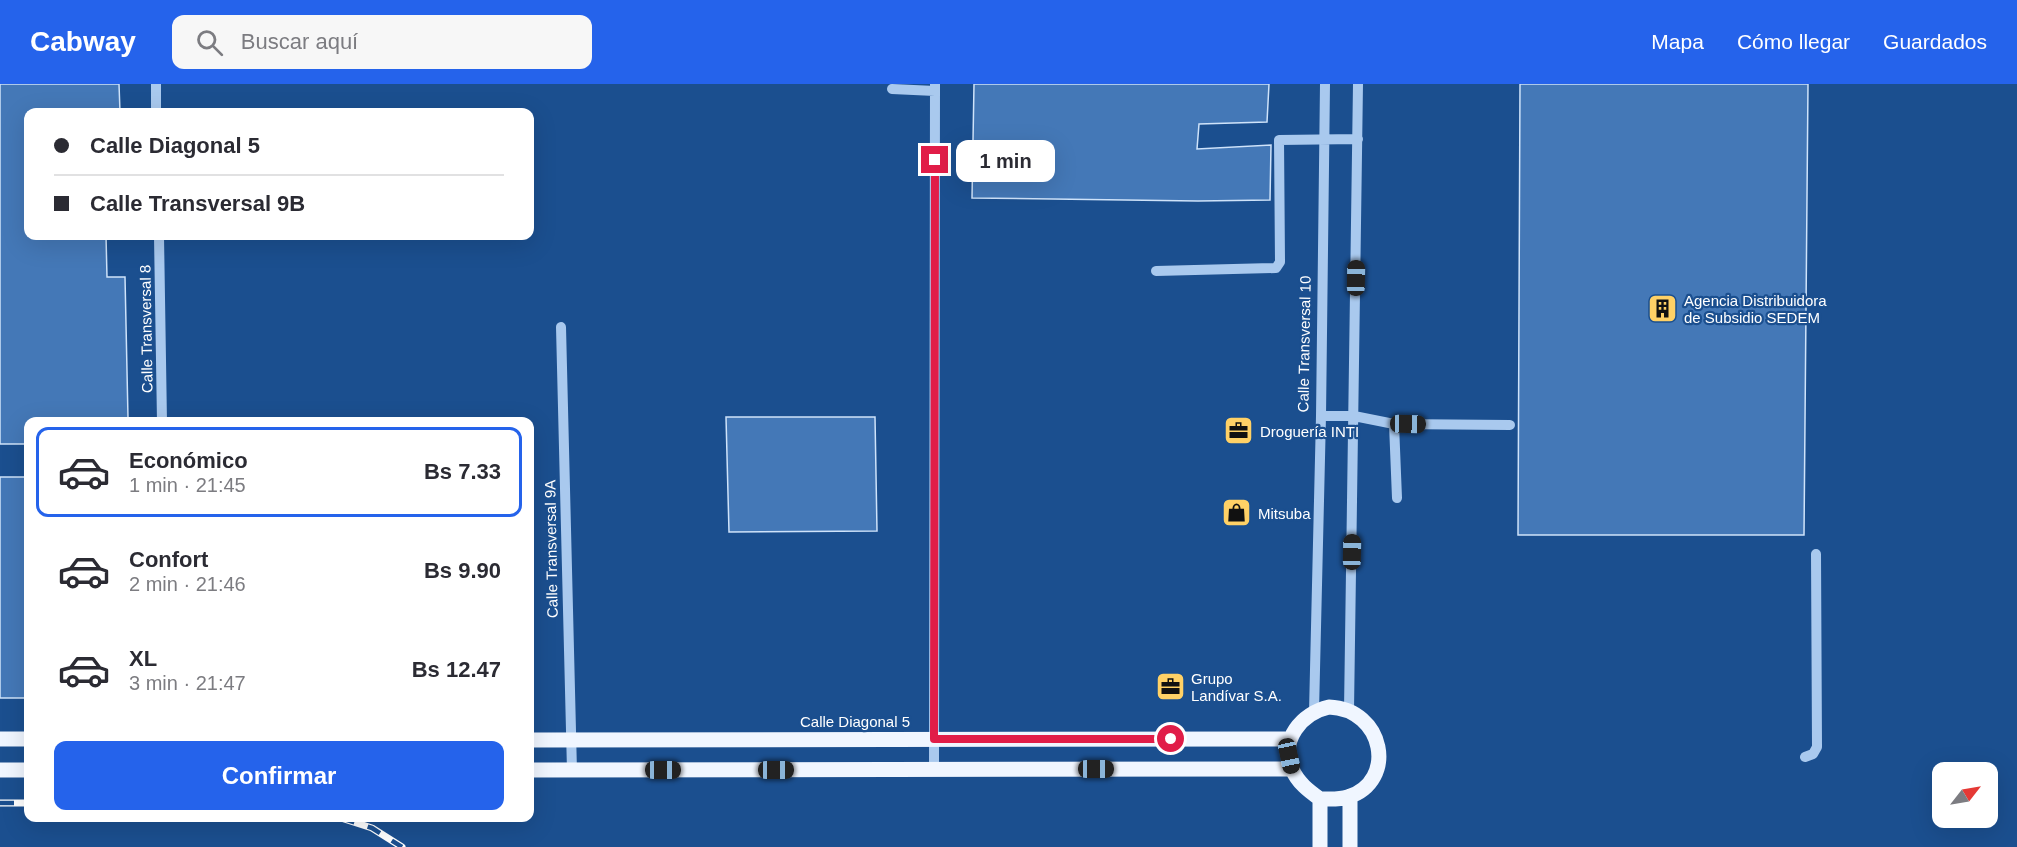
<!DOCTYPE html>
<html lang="es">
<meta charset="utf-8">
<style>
body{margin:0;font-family:Arial,sans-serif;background:#f7f7f7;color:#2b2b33;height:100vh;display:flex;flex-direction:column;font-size:22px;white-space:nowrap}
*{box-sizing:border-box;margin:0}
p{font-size:20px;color:#7c7c81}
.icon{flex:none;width:33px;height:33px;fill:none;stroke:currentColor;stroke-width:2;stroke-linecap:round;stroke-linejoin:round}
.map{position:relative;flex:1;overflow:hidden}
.side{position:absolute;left:24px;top:333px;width:510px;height:405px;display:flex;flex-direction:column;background:#fff;border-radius:12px;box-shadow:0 6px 24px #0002}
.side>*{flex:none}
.guide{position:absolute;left:24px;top:24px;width:510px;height:132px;border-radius:12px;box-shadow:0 6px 24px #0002;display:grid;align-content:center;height:132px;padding:0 30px;background:#fff}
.needle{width:39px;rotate:59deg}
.tools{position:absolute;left:1932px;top:678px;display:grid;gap:12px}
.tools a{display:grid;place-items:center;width:66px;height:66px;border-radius:12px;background:#fff;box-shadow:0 6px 24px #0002;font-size:30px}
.end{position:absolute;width:27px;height:27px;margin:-14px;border:8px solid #e11d48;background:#fff;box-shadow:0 0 0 3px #fff}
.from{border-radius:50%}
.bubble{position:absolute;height:42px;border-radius:12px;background:#fff;box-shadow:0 6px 24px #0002;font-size:20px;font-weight:700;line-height:42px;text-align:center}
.car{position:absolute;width:18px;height:36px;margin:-18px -9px;border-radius:8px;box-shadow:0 0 4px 2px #0007;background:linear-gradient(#222 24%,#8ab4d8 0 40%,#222 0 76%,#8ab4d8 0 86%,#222 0)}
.guide b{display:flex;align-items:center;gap:21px;height:57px;font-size:22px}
.guide b+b{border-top:2px solid #e1e1e2}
.guide i{width:15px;height:15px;background:#2b2b33}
ul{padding:10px 0 0;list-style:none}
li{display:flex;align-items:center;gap:18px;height:90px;margin:0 12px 9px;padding:0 18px;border:3px solid transparent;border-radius:12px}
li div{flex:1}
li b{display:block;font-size:22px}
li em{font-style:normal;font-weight:700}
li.active{border-color:#2563eb}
li>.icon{width:54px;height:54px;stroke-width:1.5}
.action{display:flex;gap:12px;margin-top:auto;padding:12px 30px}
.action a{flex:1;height:69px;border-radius:12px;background:#2563eb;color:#fff;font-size:24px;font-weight:700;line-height:69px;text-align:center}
header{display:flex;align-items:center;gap:36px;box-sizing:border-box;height:84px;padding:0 30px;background:#2563eb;color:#fff}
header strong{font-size:28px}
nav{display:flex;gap:33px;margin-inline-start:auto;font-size:21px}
.search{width:420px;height:54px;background:#f7f7f7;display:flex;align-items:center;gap:15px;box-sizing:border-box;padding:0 21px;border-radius:12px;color:#7c7c81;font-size:22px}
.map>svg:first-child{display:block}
.building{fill:#4478b7;stroke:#cfe3fa;stroke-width:1.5}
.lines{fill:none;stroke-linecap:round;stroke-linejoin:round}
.minor{stroke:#a9c9ee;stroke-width:10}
.major{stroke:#f0f6ff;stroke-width:15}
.rail-casing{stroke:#fff;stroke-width:7}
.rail{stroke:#1b4f8f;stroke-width:4.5;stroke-dasharray:14;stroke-linecap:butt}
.route{stroke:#e11d48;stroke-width:8}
.labels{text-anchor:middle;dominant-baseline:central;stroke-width:4.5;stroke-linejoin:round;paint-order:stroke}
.poi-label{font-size:15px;fill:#fff;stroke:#1b4f8f;text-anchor:start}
.street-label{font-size:15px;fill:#fff;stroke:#1b4f8f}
</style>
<header>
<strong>Cabway</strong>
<div class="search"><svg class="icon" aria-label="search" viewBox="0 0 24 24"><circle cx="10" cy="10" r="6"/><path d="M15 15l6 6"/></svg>Buscar aquí</div>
<nav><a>Mapa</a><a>Cómo llegar</a><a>Guardados</a></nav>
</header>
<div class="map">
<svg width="2017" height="763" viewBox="0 0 2017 763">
<rect width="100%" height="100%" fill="#1b4f8f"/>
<path class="building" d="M0,0h119l1,28h-92v124h78l1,41h18l3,141 -14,1v3h-86v22h-28z
M974,0h295l-2,38 -68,2 -2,25 74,-4 -1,55 -72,1 -226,-3z
M1520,0h288l-4,451h-286z
M726,333h149l2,114 -148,1z
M0,393h28v221h-28z"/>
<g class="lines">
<path class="minor" d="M156,0v28
M892,5l43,2
M159,152l3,186
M1156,187l120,-3 4,-6 -1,-122 79,-1
M561,243l11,444
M1321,332h33l40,8 116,1
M1394,340l3,74
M1349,626l9,-626
M1314,628l7,-296 4,-332
M1805,673l8,-3 4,-7 -1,-193
M934,685l1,-685"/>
<path class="major" d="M1329,623c55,2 69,74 19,90 -9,3 -18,2 -28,2 -11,-8 -22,-16 -28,-30 -13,-29 10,-56 37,-62z
M0,655h28
M530,656l760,-1
M0,686h28
M530,686l762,-1
M1320,763v-48
M1350,763v-51"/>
<defs>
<path id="rail" d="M0,719h28
M341,734l31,10 30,19"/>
</defs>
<use href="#rail" class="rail-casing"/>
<use href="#rail" class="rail"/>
</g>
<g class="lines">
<path class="route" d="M935,76l-1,579h237"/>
</g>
<defs>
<symbol id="building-square" viewBox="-11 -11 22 22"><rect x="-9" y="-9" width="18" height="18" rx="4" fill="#ffd166" stroke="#1b4f8f"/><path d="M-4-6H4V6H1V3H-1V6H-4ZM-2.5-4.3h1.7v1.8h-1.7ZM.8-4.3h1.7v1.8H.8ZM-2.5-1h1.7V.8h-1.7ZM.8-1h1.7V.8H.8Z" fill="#111"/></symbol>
<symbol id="office-square" viewBox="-11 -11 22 22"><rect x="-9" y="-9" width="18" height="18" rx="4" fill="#ffd166" stroke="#1b4f8f"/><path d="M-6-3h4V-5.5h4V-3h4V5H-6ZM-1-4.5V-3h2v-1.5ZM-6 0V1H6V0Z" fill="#111"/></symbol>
<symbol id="shop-square" viewBox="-11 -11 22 22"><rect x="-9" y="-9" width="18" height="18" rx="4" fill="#ffd166" stroke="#1b4f8f"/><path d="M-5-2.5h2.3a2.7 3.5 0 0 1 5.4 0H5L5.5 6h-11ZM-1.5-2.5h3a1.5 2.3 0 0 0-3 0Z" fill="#111"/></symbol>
</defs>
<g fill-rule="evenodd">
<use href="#building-square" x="1646" y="208" width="33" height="33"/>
<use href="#office-square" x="1222" y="330" width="33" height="33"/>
<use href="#shop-square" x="1220" y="412" width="33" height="33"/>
<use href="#office-square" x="1154" y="586" width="33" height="33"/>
</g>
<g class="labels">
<g class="poi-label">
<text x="1684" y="216">Agencia Distribuidora<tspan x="1684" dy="17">de Subsidio SEDEM</tspan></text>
<text x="1260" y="347">Droguería INTI</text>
<text x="1258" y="429">Mitsuba</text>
<text x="1191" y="594">Grupo<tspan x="1191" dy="17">Landívar S.A.</tspan></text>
</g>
<g class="street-label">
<text transform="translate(146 245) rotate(-91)">Calle Transversal 8</text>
<text transform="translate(1304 260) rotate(-89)">Calle Transversal 10</text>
<text transform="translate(551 465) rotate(-91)">Calle Transversal 9A</text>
<text x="855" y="637">Calle Diagonal 5</text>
</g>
</g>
</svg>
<div class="tools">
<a><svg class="needle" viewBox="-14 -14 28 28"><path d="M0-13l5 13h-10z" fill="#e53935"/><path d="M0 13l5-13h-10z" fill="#7c7c81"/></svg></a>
</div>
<i class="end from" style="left:1171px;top:655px"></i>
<i class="end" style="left:935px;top:76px"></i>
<div class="bubble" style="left:956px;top:56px;width:99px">1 min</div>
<i class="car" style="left:1356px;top:194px;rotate:1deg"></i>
<i class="car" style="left:1408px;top:340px;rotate:91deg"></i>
<i class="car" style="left:1352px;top:468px;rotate:1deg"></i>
<i class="car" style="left:1289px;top:672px;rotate:168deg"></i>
<i class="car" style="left:1096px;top:685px;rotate:90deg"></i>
<i class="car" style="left:663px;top:686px;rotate:90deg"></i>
<i class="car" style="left:776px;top:686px;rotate:90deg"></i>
<div class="guide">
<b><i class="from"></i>Calle Diagonal 5</b>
<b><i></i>Calle Transversal 9B</b>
</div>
<section class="side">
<ul>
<li class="active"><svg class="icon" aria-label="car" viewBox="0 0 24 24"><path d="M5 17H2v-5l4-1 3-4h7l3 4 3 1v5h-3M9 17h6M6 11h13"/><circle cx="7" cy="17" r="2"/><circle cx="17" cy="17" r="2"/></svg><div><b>Económico</b><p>1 min · 21:45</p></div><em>Bs 7.33</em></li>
<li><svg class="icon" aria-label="car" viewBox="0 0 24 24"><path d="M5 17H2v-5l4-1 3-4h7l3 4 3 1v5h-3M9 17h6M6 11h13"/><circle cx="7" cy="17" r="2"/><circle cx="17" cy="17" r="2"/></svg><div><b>Confort</b><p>2 min · 21:46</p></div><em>Bs 9.90</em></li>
<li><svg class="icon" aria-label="car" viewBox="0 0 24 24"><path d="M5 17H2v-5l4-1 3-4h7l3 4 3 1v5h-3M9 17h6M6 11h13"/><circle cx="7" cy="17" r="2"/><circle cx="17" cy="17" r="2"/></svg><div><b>XL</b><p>3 min · 21:47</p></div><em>Bs 12.47</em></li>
</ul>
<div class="action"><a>Confirmar</a></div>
</section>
</div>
